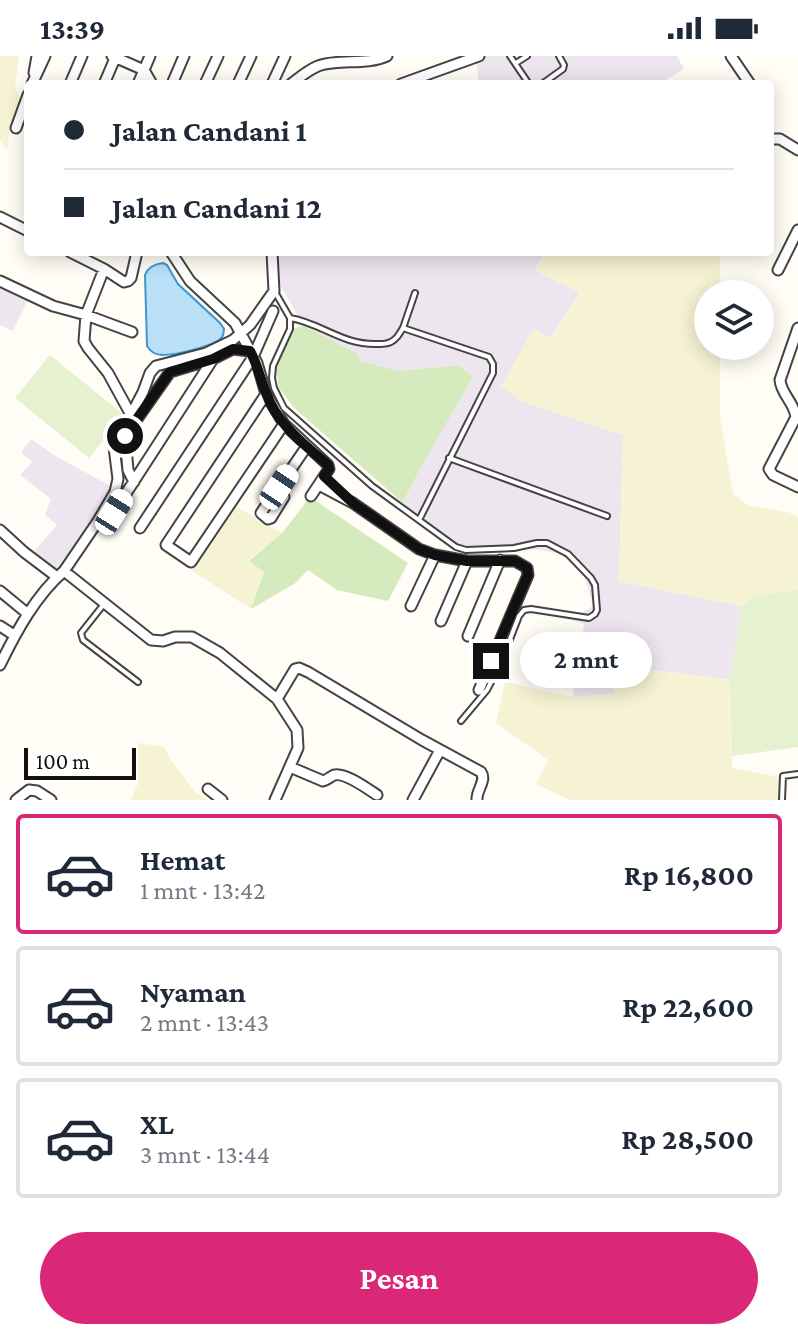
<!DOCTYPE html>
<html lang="id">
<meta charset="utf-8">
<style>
body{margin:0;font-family:"Crimson Pro",serif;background:#f2f2f3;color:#1f2937;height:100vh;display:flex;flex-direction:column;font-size:30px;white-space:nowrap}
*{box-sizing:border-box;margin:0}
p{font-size:26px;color:#747a83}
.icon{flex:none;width:44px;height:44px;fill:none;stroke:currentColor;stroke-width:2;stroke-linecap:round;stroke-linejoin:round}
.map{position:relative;height:744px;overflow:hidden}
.details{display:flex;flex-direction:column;background:#fff;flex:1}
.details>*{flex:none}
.top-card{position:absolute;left:24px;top:24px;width:750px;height:176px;border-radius:8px;box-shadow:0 4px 20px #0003;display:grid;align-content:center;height:176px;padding:0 40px;background:#fff}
.tools{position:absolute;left:694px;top:224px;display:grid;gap:16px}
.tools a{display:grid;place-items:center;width:80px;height:80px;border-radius:50%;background:#fff;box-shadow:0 4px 20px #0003;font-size:40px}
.scale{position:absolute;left:24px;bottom:20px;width:112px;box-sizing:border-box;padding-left:8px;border:4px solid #111;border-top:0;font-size:22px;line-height:28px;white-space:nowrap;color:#111;-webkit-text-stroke:6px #fff;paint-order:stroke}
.end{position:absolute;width:36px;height:36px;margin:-18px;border:10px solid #111;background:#fff;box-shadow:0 0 0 4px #fff}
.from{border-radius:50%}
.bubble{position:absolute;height:56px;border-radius:28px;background:#fff;box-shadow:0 4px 20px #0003;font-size:26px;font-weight:700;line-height:56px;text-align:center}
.car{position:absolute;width:24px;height:48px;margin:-24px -12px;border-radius:10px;box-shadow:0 0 6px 2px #0007;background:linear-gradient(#fff 24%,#345 0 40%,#fff 0 76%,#345 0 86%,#fff 0)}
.top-card b{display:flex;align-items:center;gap:28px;height:76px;font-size:30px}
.top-card b+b{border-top:2px solid #e0e1e3}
.top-card i{width:20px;height:20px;background:#1f2937}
ul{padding:14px 0 0;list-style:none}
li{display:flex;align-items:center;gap:24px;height:120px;margin:0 16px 12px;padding:0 24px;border:4px solid #e0e1e3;border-radius:8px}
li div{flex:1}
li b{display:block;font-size:30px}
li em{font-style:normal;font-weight:700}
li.selected{border-color:#db2777}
li>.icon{width:72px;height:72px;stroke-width:1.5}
.action{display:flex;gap:16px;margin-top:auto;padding:16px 40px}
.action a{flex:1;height:92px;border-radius:48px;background:#db2777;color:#fff;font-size:32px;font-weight:700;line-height:92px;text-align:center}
.status{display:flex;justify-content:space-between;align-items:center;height:56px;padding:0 40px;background:#fff;direction:ltr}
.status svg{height:22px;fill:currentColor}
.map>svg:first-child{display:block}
.industrial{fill:#eee6ef}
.farmland{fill:#f6f3d4}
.green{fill:#d5ebbd}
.pitch{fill:#e6f2cf}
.water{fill:#b9e0f7;stroke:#3f96cf;stroke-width:2}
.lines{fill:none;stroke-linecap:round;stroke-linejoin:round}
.lane-casing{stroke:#444;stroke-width:8}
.street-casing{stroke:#444;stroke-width:13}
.lane{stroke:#fff;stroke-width:4}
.street{stroke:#fff;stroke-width:9}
.route{stroke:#111;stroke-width:10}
</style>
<div class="status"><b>13:39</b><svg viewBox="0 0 49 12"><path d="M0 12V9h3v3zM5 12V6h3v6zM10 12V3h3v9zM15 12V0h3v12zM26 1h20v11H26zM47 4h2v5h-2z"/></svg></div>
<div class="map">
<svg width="798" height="744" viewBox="0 0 798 744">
<rect width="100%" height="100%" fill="#fffdf5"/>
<path class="industrial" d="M479,0h198l7,13 -25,15h-180l-3,-23z
M275,196h270l-10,19 45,21 -29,46 -18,-8 -12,71 102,34 -4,146 123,25 -12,74 -118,-15 -1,16 4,13 -42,3 11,-73 -62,-19 59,8 12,-7 -8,-28 -24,-24 -15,-3 -24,-3 -44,5h-16l-14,-8 -48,-35 22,-45 36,-100 -59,6 -39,-10 -3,-8 -53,-27 -25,-43z
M0,228l29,13 -16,34 -13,-6z
M31,383l23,16 58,32 -30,57 -23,27 -25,-20 23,-26 -12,-10 6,-16 -31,-24 12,-13 -11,-10z"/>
<path class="farmland" d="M0,0h19l-4,31 6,13 -11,29 -3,21 -7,-10z
M545,196h175v42h-12v52h12v70l13,78 15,11 43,8 7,4v73l-42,6 -14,10 -123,-25 4,-146 -102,-34 -20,-15 32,-56 19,8 28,-46 -45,-21z
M235,450l47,27 -33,27 15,11 -13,38 -59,-38 24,-32z
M611,609l119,15 2,88 47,9v23h-209l-34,-16 12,-24 -52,-37 9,-41 68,15 41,-3 -3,-13z
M138,687l26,4 8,15 23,30 13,8h-77l7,-17z"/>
<path class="green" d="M304,270l53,27 3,8 39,10 59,-6 15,12 -51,88 -19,38 -109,-95 -15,-20 -3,-18 18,-42z
M310,441l98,66 -20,38 -51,-11 -29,-20 -14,14 -43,25 13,-37 -15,-11 33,-28z"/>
<path class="pitch" d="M50,299l74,60 -35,43 -74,-60z
M798,534v157l-66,9 -2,-76 12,-74 13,-10z"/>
<path class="water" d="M163,207l4,2 11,19 42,39 4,6c-1,6 0,7 -5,11 -11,7 -43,15 -56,15 -8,0 -12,-3 -16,-9l-2,-71c3,-8 10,-11 18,-12z"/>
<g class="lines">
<defs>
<path id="lane" d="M510,0l19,28
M516,7l11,-7
M542,28l21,-15 1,-4 -5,-9
M275,236l15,26v11l-17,37 -1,12 2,10 10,20 88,78 84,61 10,3 48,-2 23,-5h10l21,11 23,24 4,7 2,25 -2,4 -6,4 -58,-9 -7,1 -5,6 -19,49 -13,25 -26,31
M415,237l-12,35 86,29 4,7v9l-74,147
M290,262c31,5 52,27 87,26 7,0 13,0 18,-5 4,-3 5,-7 8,-11
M449,402l158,58
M104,548l-23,29 2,7 55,42
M782,744l1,-24 15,-2"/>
<path id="street" d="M112,0l32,14 8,14
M731,0l19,28
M34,17l3,-17
M32,28l13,-28
M70,28l12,-28
M104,28l12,-28
M138,28l12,-28
M172,28l12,-28
M205,28l13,-28
M238,28l13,-28
M272,28l13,-28
M291,28c8,-6 17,-14 27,-18 22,-8 47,0 69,-10
M401,28l78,-28
M16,72l12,-33
M770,83h10l18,11
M0,161l28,14
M70,196l34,17 20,13 4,-1 3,-3 6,-26
M171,196l19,29 45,42 22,40 9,31 18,30 44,41 1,4 -18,27
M104,213l-18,46 -2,26 4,7 20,25 23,42
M778,214l20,-40
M0,225l53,25 33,9 46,17
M798,272l-18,52c1,14 14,22 16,37l-27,52 4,6 25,12
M266,338l-100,151 25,17 93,-138
M134,426l-6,-12 -3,-34 45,-64 43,-13
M319,429l34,18 66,46 16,6 32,6h48l12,7 1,7 -49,115
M279,431l5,10 -13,21 -3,1 -7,-6 46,-67
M114,456l99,-153 20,-10 17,2
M140,472l113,-171 20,-46
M0,474l24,22 33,25
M64,515l87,69 12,1 12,-4h17l28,16 57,46 20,31 1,18 -23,52
M0,535l28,23
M411,550l24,-51
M441,565l26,-60
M0,570l14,9
M468,580l32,-76
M0,609c16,-33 36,-70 64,-94l34,-50 17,-29 3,-13 -4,-32 3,-13 14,-19 12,-23 7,-19 6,-7 50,-13 27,-13 17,-15 24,-34 -2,-39
M277,643l18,-30 4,-1 9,4 114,68 59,32c6,9 -5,18 -4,28
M290,711l33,14c4,-1 7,-4 11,-6 11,-3 34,14 43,20
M208,733l14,11
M16,744l13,-10 8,1 14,9
M413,744l27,-50"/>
</defs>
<use href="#lane" class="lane-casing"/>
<use href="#street" class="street-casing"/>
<use href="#lane" class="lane"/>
<use href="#street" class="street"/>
</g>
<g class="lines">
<path class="route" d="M125,380l45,-64 43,-13 20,-10 17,2c8,14 10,28 16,42 11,31 38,51 62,72l1,4 -5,7 29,27 66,46 16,6 32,6h48l12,7 1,7 -37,86"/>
</g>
</svg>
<div class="tools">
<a><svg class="icon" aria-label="layers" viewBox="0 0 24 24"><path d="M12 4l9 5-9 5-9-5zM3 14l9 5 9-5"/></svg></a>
</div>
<div class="scale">100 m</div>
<i class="end from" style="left:125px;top:380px"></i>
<i class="end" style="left:491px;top:605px"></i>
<div class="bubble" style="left:520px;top:576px;width:132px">2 mnt</div>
<i class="car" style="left:279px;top:431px;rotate:34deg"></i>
<i class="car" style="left:114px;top:456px;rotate:32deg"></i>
<div class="top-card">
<b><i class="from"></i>Jalan Candani 1</b>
<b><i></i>Jalan Candani 12</b>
</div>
</div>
<section class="details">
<ul>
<li class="selected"><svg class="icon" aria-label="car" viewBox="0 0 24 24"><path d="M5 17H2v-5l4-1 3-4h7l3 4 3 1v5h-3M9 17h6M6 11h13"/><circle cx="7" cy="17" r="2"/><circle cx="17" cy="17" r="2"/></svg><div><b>Hemat</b><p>1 mnt · 13:42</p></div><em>Rp 16,800</em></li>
<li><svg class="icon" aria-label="car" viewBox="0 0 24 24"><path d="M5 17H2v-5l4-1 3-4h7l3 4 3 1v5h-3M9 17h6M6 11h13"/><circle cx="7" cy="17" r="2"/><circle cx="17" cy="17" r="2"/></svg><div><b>Nyaman</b><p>2 mnt · 13:43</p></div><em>Rp 22,600</em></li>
<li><svg class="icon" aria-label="car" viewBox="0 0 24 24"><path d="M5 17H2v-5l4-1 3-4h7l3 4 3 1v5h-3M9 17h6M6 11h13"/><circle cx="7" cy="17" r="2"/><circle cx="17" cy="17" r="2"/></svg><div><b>XL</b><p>3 mnt · 13:44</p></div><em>Rp 28,500</em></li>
</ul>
<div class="action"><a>Pesan</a></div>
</section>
